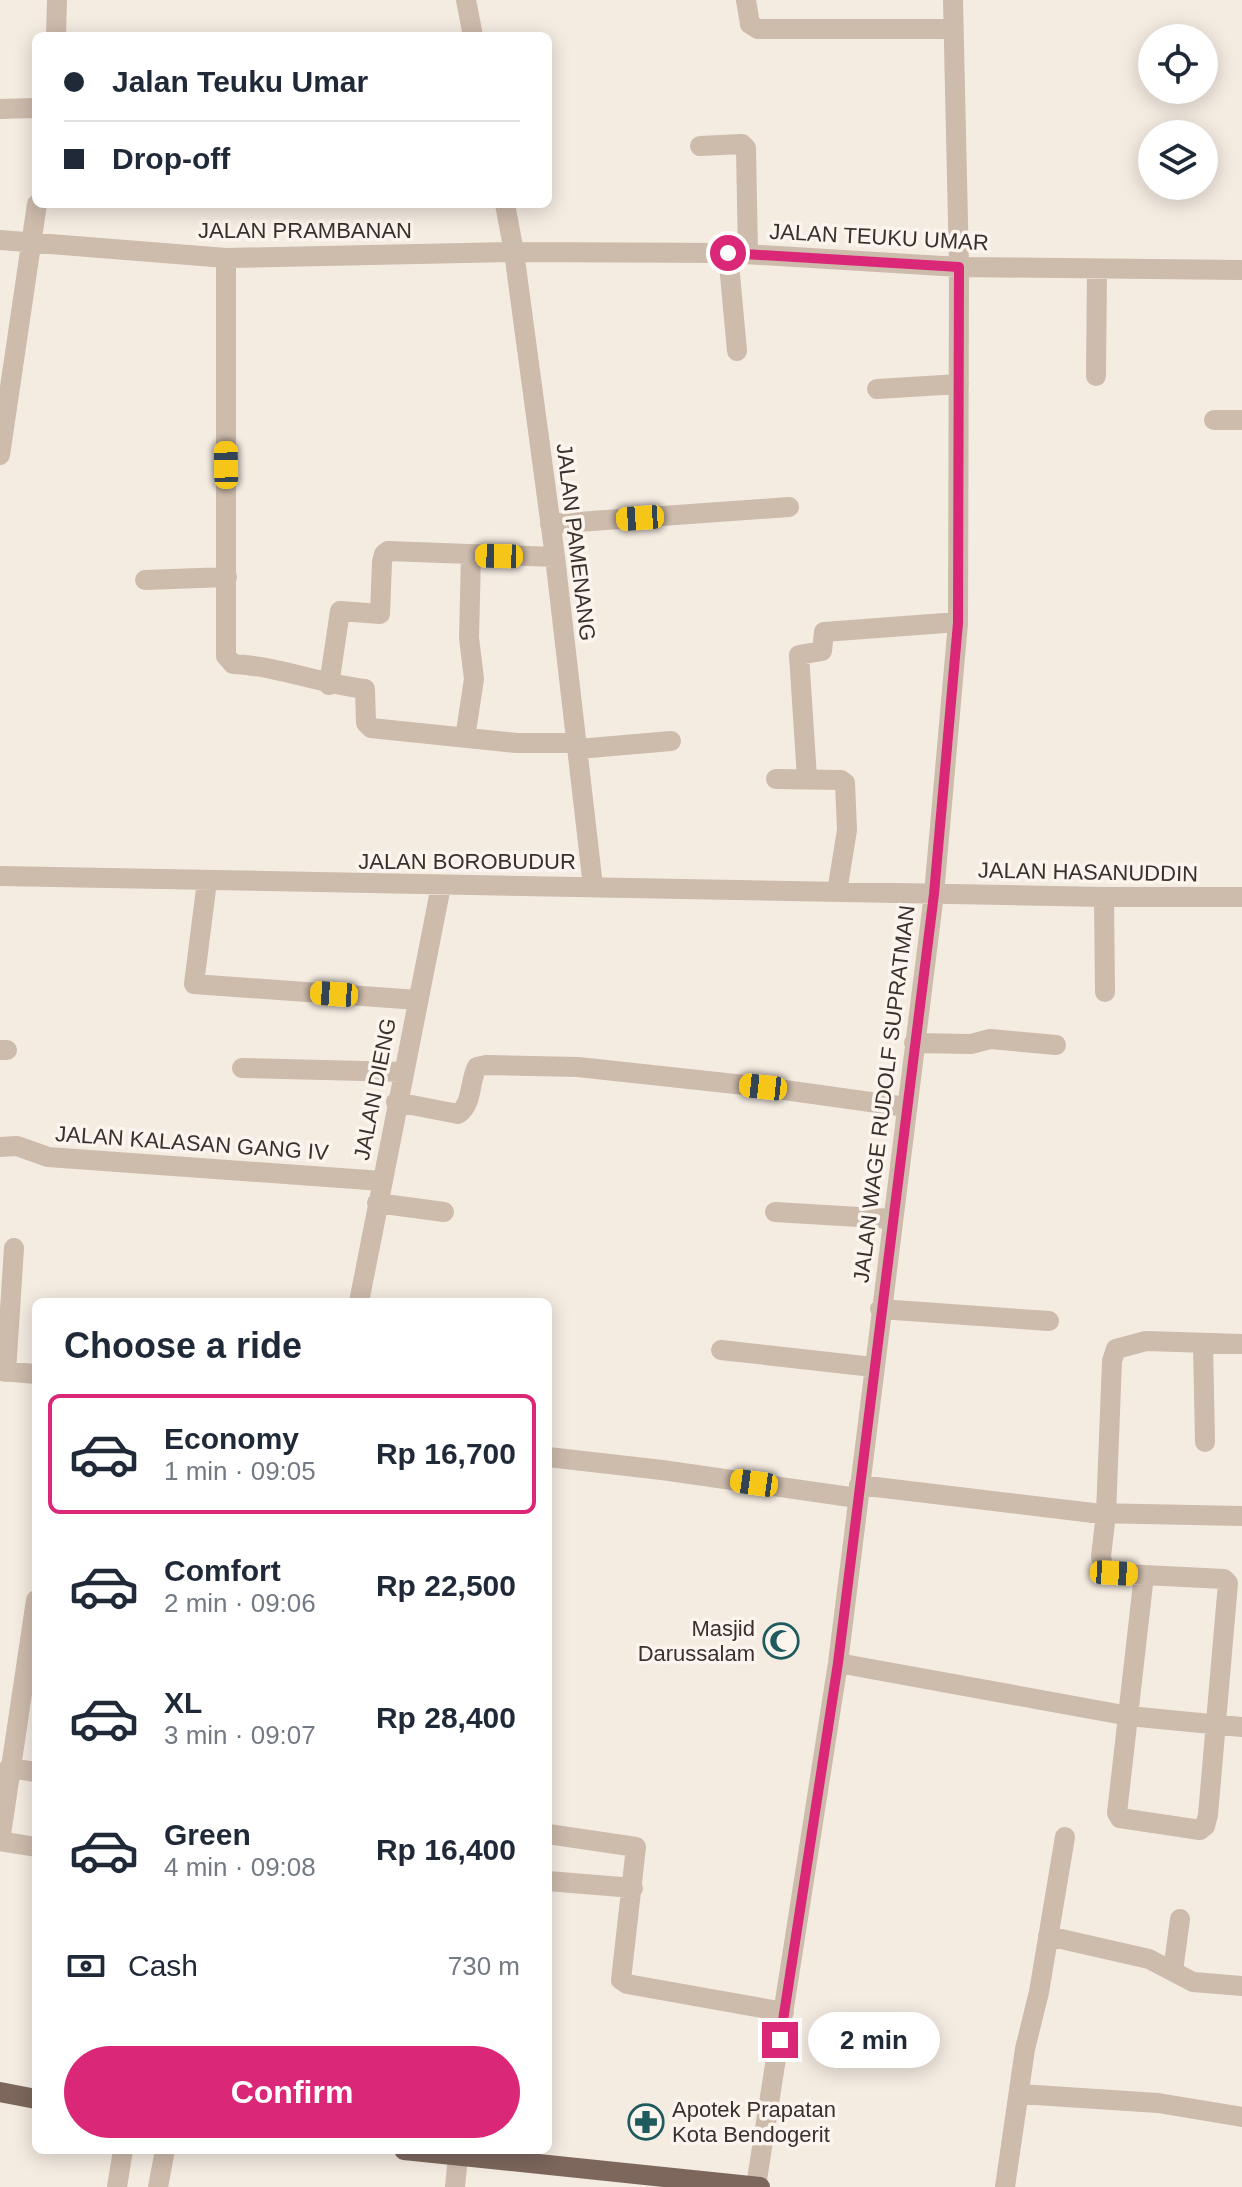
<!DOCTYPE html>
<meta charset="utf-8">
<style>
body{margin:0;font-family:Helvetica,sans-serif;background:#f2f2f3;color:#1f2937;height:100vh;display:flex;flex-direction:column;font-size:30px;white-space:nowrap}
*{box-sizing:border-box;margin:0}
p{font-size:26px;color:#747a83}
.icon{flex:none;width:44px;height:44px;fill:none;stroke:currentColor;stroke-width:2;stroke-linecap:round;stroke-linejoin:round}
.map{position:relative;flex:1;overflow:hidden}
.details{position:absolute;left:32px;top:1298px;width:520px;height:856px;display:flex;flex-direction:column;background:#fff;border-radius:12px;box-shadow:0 4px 20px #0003}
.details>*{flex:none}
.top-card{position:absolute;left:32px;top:32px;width:520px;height:176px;border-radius:12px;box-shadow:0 4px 20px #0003;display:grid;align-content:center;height:176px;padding:0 32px;background:#fff}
.controls{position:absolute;left:1138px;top:24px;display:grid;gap:16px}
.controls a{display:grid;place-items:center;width:80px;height:80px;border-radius:50%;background:#fff;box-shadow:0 4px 20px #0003;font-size:40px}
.end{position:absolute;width:36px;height:36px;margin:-18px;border:10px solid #db2777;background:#fff;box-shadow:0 0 0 4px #fff}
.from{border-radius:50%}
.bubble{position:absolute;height:56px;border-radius:28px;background:#fff;box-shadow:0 4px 20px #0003;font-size:26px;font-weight:700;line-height:56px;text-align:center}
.car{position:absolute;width:24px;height:48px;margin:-24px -12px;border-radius:10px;box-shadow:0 0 6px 2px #0007;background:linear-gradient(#f5c518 24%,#345 0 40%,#f5c518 0 76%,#345 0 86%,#f5c518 0)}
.top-card b{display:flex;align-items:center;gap:28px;height:76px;font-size:30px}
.top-card b+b{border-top:2px solid #e0e1e3}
.top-card i{width:20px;height:20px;background:#1f2937}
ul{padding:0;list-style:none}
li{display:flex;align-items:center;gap:24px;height:120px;margin:0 16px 12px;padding:0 16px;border:4px solid transparent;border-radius:12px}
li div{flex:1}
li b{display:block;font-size:30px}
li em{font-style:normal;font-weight:700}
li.current{border-color:#db2777}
li>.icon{width:72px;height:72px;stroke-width:1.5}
h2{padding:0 32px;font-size:36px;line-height:96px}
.pay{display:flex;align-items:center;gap:20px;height:88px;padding:0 32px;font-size:30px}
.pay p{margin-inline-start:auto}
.button{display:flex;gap:16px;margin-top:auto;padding:16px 32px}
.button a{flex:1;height:92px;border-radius:48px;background:#db2777;color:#fff;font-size:32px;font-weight:700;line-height:92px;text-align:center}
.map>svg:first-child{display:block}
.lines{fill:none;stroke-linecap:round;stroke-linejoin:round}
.minor{stroke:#cdbbac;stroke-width:20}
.major{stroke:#7d675c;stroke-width:20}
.route{stroke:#db2777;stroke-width:10}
.labels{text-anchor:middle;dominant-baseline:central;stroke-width:7;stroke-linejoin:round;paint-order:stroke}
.street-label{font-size:22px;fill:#3b302b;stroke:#fbf5ee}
.poi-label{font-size:22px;fill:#3b302b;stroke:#fbf5ee;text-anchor:end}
</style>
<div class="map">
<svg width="1242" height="2187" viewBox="0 0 1242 2187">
<rect width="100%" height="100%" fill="#f4ebe1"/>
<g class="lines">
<path class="minor" d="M466,0l7,36
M746,0l4,24 8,5h195
M56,36l1,-36
M0,109l36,-1
M700,146l42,-2 4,4 2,106
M505,204l9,48 41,305 38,329
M0,240l226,18 288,-6 214,1 231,14 283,3
M728,253l9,98
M226,258v398l7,8c45,2 88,20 132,25l1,34 5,5 145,15h61
M1096,376l1,-107
M877,389l82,-5
M1214,420h28
M0,455l37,-251
M550,524l239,-17
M145,580l82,-3
M329,685l11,-74 40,3 2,-52 2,-8 4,-3 167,6
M465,738l9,-59 -5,-41 2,-82
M578,749l93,-8
M807,778l-8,-123 23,-4 2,-19 134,-10
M776,779l65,1 4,3 2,47 -10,62
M0,876l1104,21h138
M207,881l-13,103 224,16
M1104,897l1,95
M914,1043l57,1 19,-5 66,6
M0,1050h7
M242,1068l161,4
M396,1102l62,12c15,-10 11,-32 19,-47l9,-2 92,2 185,20 143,20
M0,1147l17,-1 31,11 334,24
M377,1203l67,9
M775,1212l117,7
M359,1302l82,-416
M880,1309l169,12
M1203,1343l2,99
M721,1350l152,17
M0,1371l36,3
M6,1372l8,-124
M548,1457l114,13 195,28
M859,1485l234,28 149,3
M1144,1575l80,4 4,4 -20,232 -3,11 -5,4 -80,-12 -3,-5 27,-238 -30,-2 -11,-6 -2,-11 5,-42 6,-153 4,-12 30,-8 96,3
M838,1663l291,53 113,11
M9,1768l27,4
M548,1834l88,13 -15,133 6,4 157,28
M0,1841l36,-241
M0,1841l36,6
M548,1881l85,7
M1048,1936l101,23 44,23 49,4
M1173,1971l7,-52
M1020,2094l138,9 84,14
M756,2186l82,-523 96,-769 24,-271 1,-356 -6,-267
M117,2187l6,-37
M158,2187l7,-37
M455,2187l3,-31
M1005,2187l20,-138 14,-57 26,-155"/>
<path class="major" d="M0,2092l36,7
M404,2150l356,37"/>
</g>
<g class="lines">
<path class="route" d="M728,253l231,14 -1,356 -24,271 -96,769 -58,377"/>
</g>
<defs>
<symbol id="mosque-ring" viewBox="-11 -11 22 22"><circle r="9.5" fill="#fbf5ee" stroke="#1f5a5e" stroke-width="1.5"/><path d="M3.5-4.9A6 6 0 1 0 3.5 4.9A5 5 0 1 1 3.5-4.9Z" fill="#1f5a5e"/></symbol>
<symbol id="pharmacy-ring" viewBox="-11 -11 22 22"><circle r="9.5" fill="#fbf5ee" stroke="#1f5a5e" stroke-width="1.5"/><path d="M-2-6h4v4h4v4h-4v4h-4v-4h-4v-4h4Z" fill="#1f5a5e"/></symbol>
</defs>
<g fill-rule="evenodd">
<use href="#mosque-ring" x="761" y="1621" width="40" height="40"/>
<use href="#pharmacy-ring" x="626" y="2102" width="40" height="40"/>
</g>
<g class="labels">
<g class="street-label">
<text x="305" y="230">JALAN PRAMBANAN</text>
<text transform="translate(879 237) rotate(3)">JALAN TEUKU UMAR</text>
<text transform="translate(576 542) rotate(83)">JALAN PAMENANG</text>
<text x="467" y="861">JALAN BOROBUDUR</text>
<text transform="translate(1088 872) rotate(1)">JALAN HASANUDDIN</text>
<text transform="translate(375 1089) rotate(-79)">JALAN DIENG</text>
<text transform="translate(884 1094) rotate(-83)">JALAN WAGE RUDOLF SUPRATMAN</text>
<text transform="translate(192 1143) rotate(4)">JALAN KALASAN GANG IV</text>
</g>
<g class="poi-label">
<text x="755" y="1628">Masjid<tspan x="755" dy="25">Darussalam</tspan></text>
<text x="672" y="2109" text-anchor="start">Apotek Prapatan<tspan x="672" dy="25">Kota Bendogerit</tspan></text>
</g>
</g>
</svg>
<div class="controls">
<a><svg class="icon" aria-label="locate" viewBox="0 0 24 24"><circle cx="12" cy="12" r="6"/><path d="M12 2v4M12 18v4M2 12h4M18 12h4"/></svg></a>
<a><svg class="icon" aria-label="layers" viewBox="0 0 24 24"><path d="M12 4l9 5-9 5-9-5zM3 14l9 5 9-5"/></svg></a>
</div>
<i class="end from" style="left:728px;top:253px"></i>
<i class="end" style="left:780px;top:2040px"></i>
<div class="bubble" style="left:808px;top:2012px;width:132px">2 min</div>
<i class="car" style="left:226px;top:465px;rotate:359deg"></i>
<i class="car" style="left:640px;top:518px;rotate:266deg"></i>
<i class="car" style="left:499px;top:556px;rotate:271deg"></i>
<i class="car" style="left:334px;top:994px;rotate:274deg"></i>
<i class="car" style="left:763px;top:1087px;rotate:276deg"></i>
<i class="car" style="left:754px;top:1483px;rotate:278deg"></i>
<i class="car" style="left:1114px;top:1573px;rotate:93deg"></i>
<div class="top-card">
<b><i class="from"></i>Jalan Teuku Umar</b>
<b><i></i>Drop-off</b>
</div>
<section class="details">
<h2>Choose a ride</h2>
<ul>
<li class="current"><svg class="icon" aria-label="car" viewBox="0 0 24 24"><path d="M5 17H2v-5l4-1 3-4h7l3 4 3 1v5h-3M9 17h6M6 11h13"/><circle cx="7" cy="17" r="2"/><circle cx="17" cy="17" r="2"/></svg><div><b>Economy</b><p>1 min · 09:05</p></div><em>Rp 16,700</em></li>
<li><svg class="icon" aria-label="car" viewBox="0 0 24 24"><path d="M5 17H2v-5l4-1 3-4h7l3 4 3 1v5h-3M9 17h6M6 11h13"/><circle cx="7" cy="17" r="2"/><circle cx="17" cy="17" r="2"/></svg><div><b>Comfort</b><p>2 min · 09:06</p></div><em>Rp 22,500</em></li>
<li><svg class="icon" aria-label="car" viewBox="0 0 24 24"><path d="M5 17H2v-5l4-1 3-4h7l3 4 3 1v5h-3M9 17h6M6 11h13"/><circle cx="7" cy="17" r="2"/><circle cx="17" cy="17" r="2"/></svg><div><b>XL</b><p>3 min · 09:07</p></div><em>Rp 28,400</em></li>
<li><svg class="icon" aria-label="car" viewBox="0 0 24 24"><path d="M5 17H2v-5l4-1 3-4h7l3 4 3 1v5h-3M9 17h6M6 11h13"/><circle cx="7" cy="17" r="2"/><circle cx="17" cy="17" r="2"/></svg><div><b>Green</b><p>4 min · 09:08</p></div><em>Rp 16,400</em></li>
</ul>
<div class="pay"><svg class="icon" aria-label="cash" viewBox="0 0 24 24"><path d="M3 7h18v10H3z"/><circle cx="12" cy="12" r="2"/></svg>Cash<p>730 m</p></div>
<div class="button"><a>Confirm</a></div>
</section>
</div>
